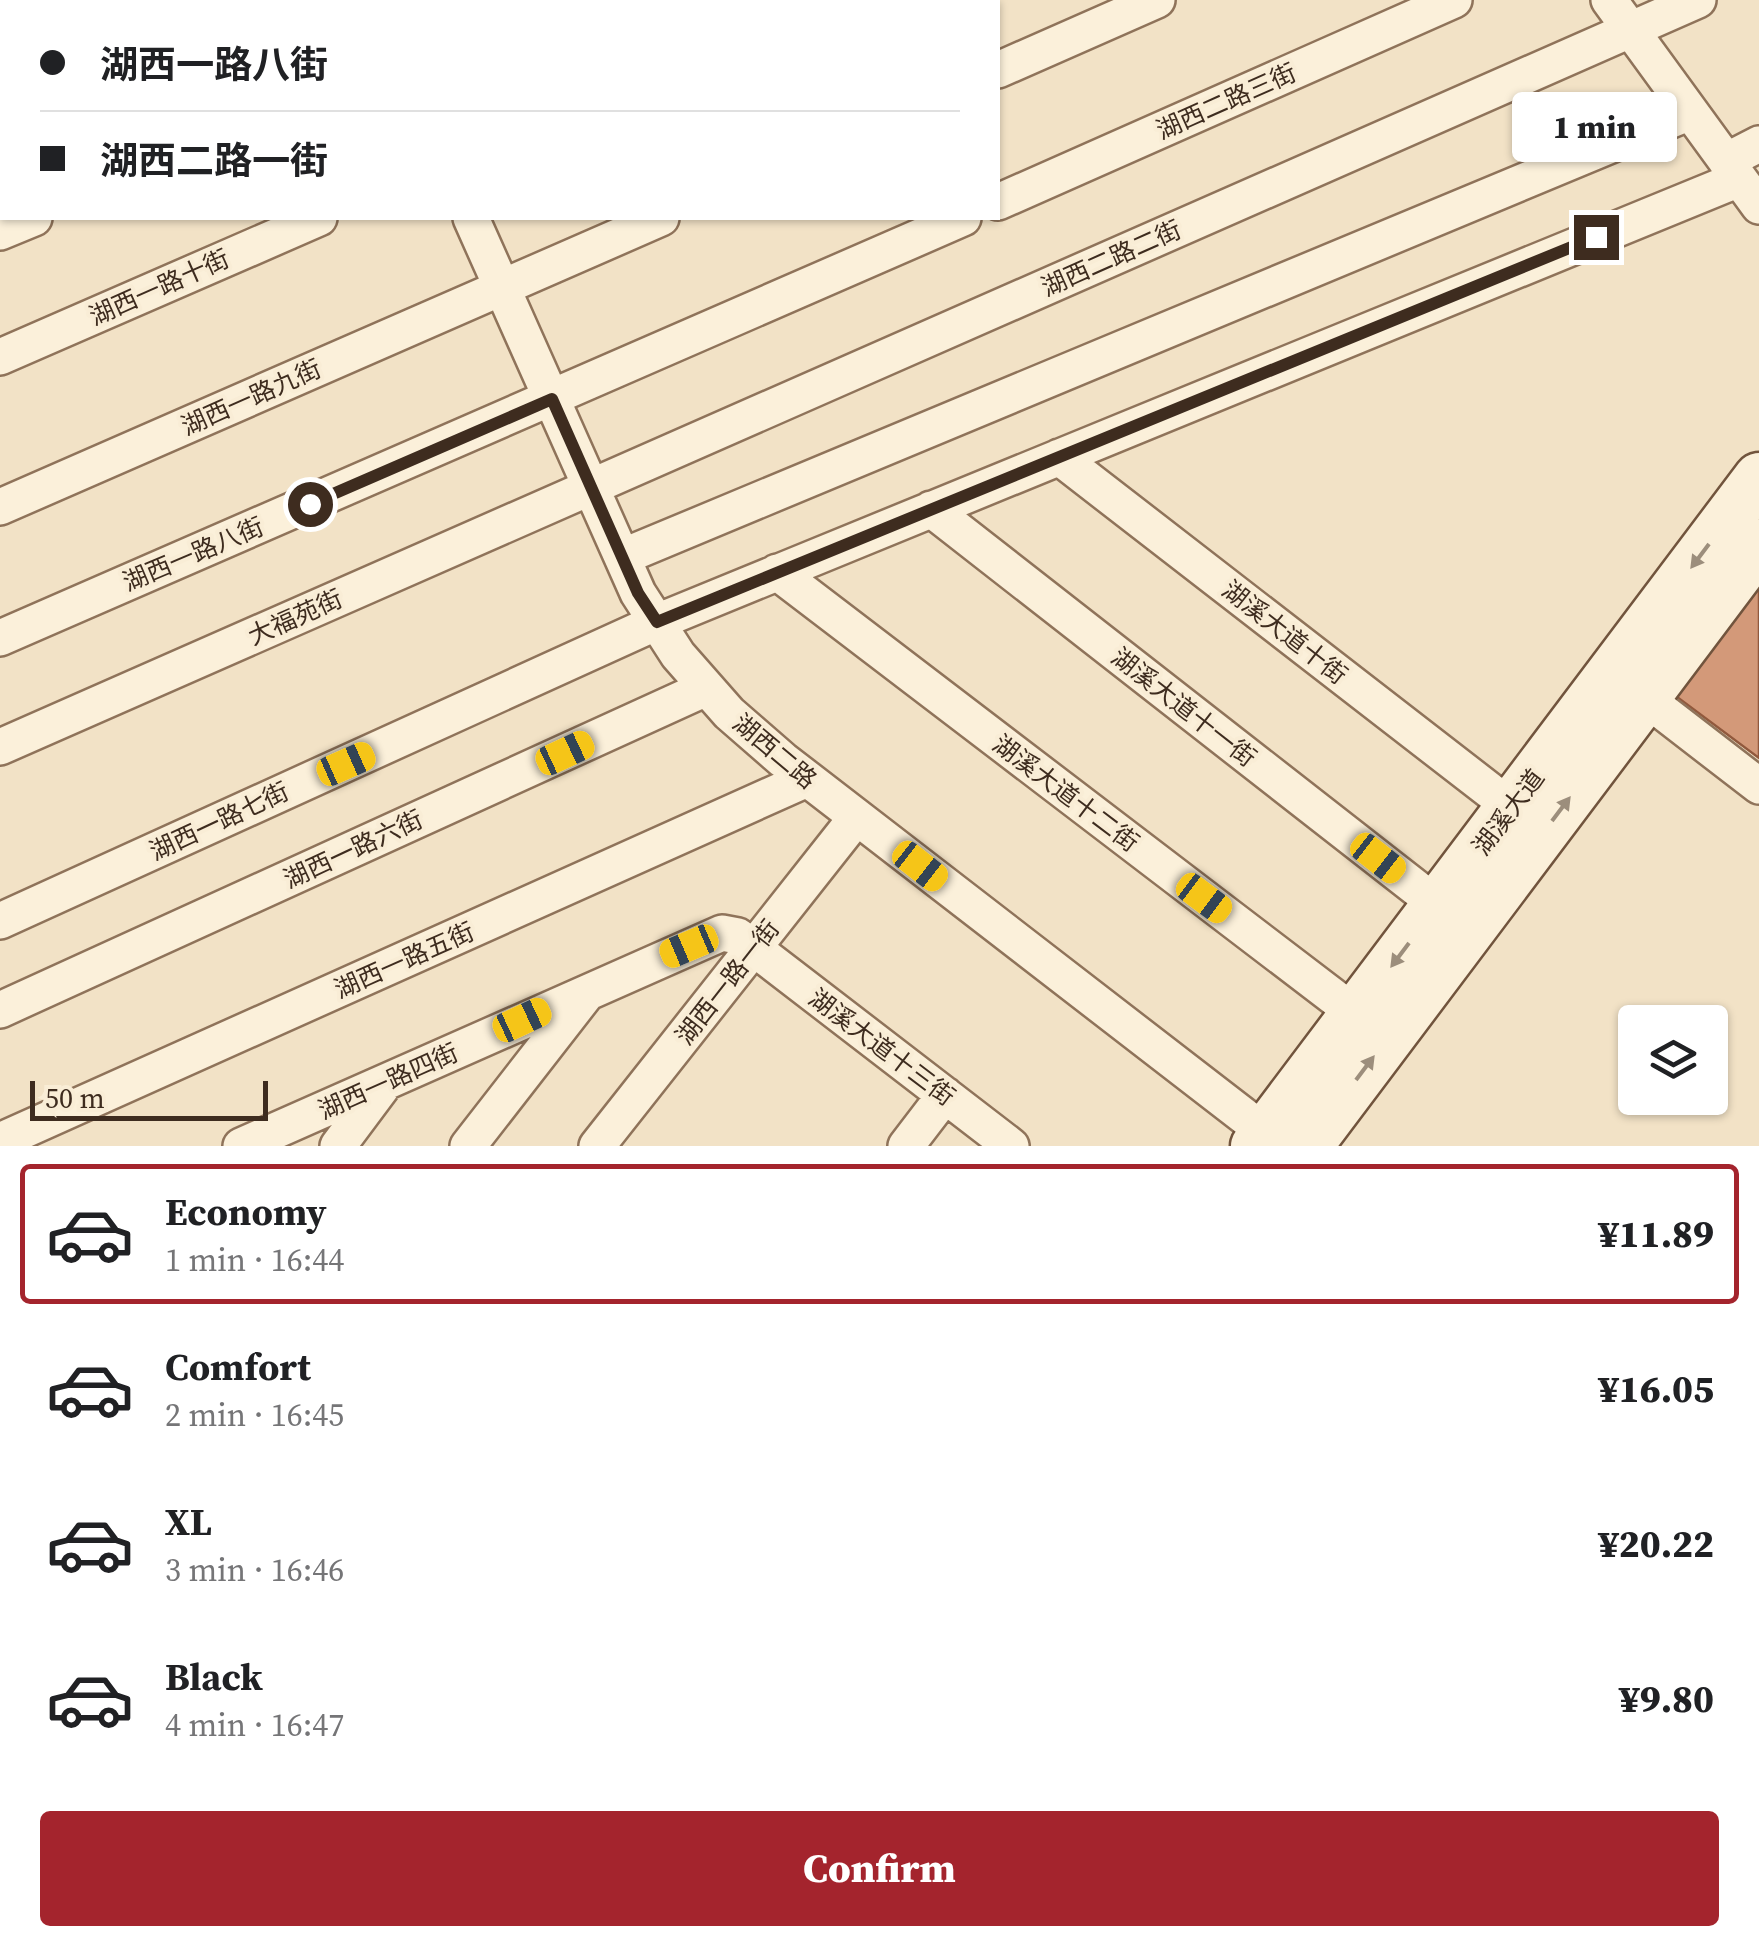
<!DOCTYPE html>
<meta charset="utf-8">
<style>
body{margin:0;font-family:"Source Serif 4","Noto Sans SC",serif;background:#f6f6f6;color:#202124;height:100vh;display:flex;flex-direction:column;font-size:38px;white-space:nowrap}
*{box-sizing:border-box;margin:0}
p{font-size:32px;color:#757577}
.icon{flex:none;width:55px;height:55px;fill:none;stroke:currentColor;stroke-width:2;stroke-linecap:round;stroke-linejoin:round}
.map{position:relative;height:1146px;overflow:hidden}
.details{display:flex;flex-direction:column;background:#fff;flex:1}
.details>*{flex:none}
.hud{position:absolute;left:0px;top:0px;width:1000px;height:220px;box-shadow:0 2px 8px #0004;display:grid;align-content:center;height:220px;padding:0 40px;background:#fff}
.buttons{position:absolute;left:1618px;top:1005px;display:grid;gap:20px}
.buttons a{display:grid;place-items:center;width:110px;height:110px;border-radius:10px;background:#fff;box-shadow:0 2px 8px #0004;font-size:50px}
.scale{position:absolute;left:30px;bottom:25px;width:238px;box-sizing:border-box;padding-left:10px;border:5px solid #3e2c1f;border-top:0;font-size:28px;line-height:35px;white-space:nowrap;color:#3e2c1f;-webkit-text-stroke:8px #f9edd6;paint-order:stroke}
.end{position:absolute;width:45px;height:45px;margin:-22px;border:12px solid #3e2c1f;background:#fff;box-shadow:0 0 0 5px #fff}
.from{border-radius:50%}
.bubble{position:absolute;height:70px;border-radius:10px;background:#fff;box-shadow:0 2px 8px #0004;font-size:32px;font-weight:800;line-height:70px;text-align:center}
.car{position:absolute;width:30px;height:60px;margin:-30px -15px;border-radius:12px;box-shadow:0 0 8px 2px #0007;background:linear-gradient(#f5c518 24%,#345 0 40%,#f5c518 0 76%,#345 0 86%,#f5c518 0)}
.hud b{display:flex;align-items:center;gap:35px;height:95px;font-size:38px}
.hud b+b{border-top:2px solid #e0e0e0}
.hud i{width:25px;height:25px;background:#202124}
ul{padding:18px 0 0;list-style:none}
li{display:flex;align-items:center;gap:30px;height:140px;margin:0 20px 15px;padding:0 20px;border:5px solid transparent;border-radius:10px}
li div{flex:1}
li b{display:block;font-size:38px}
li em{font-style:normal;font-weight:800}
li.selected{border-color:#a4242d}
li>.icon{width:90px;height:90px;stroke-width:1.5}
.action{display:flex;gap:20px;margin-top:auto;padding:20px 40px}
.action a{flex:1;height:115px;border-radius:10px;background:#a4242d;color:#fff;font-size:40px;font-weight:800;line-height:115px;text-align:center}
.map>svg:first-child{display:block}
.building{fill:#d39979;stroke:#91593d;stroke-width:2.5}
.lines{fill:none;stroke-linecap:round;stroke-linejoin:round}
.street-casing{stroke:#8f735a;stroke-width:40}
.secondary-casing{stroke:#71543d;stroke-width:55}
.street{stroke:#fbf0da;stroke-width:35}
.secondary{stroke:#fbf0da;stroke-width:50}
.oneway{fill:#9c8e7c}
.route{stroke:#3e2c1f;stroke-width:12}
.labels{text-anchor:middle;dominant-baseline:central;stroke-width:8;stroke-linejoin:round;paint-order:stroke}
.street-label{font-size:25px;fill:#3e2c1f;stroke:#f9edd6}
</style>
<div class="map">
<svg width="1759" height="1146" viewBox="0 0 1759 1146">
<rect width="100%" height="100%" fill="#f2e2c6"/>
<path class="building" d="M1759,579v179l-86,-64z"/>
<g class="lines">
<defs>
<path id="street" d="M1609,0l150,206
M530,2l6,-2
M810,2l5,-2
M998,70l159,-70
M1726,161l33,-17
M998,202l456,-202
M471,218l167,375 40,62 51,58 54,47 483,373
M0,232l34,-14
M0,357l319,-139
M1059,457l452,350
M0,507l661,-289
M931,509l507,396
M622,557l1068,-445
M777,572l579,442
M0,638l963,-420
M1645,698l114,88
M0,747l1698,-747
M0,921l657,-299 1082,-443
M0,1010l706,-322
M0,1141l807,-362
M241,1146l481,-213 16,3 273,210
M338,1146l44,-59
M468,1146l119,-153
M597,1146l259,-328
M906,1146l39,-51"/>
<path id="secondary" d="M1256,1146l503,-668
M1307,1146l452,-601"/>
</defs>
<use href="#street" class="street-casing"/>
<use href="#secondary" class="secondary-casing"/>
<use href="#street" class="street"/>
<use href="#secondary" class="secondary"/>
</g>
<defs><path id="oneway-solid" d="M-6-.8H1V-3.2L6.5 0L1 3.2V.8H-6Z" transform="scale(2.5)"/></defs>
<g class="oneway">
<use href="#oneway-solid" transform="translate(1700 556) rotate(127)"/>
<use href="#oneway-solid" transform="translate(1561 809) rotate(-53)"/>
<use href="#oneway-solid" transform="translate(1400 955) rotate(127)"/>
<use href="#oneway-solid" transform="translate(1365 1068) rotate(-53)"/>
</g>
<g class="lines">
<path class="route" d="M310,504l242,-105 86,194 19,29 939,-385"/>
</g>
<g class="labels">
<g class="street-label">
<text transform="translate(1226 101) rotate(-24)">湖西二路三街</text>
<text transform="translate(1111 258) rotate(-24)">湖西二路二街</text>
<text transform="translate(159 287) rotate(-24)">湖西一路十街</text>
<text transform="translate(251 397) rotate(-24)">湖西一路九街</text>
<text transform="translate(193 554) rotate(-23)">湖西一路八街</text>
<text transform="translate(295 617) rotate(-24)">大福苑街</text>
<text transform="translate(1285 632) rotate(38)">湖溪大道十街</text>
<text transform="translate(1184 707) rotate(38)">湖溪大道十一街</text>
<text transform="translate(775 751) rotate(40)">湖西二路</text>
<text transform="translate(1066 793) rotate(37)">湖溪大道十二街</text>
<text transform="translate(1508 812) rotate(-53)">湖溪大道</text>
<text transform="translate(219 821) rotate(-25)">湖西一路七街</text>
<text transform="translate(353 849) rotate(-25)">湖西一路六街</text>
<text transform="translate(404 960) rotate(-24)">湖西一路五街</text>
<text transform="translate(727 982) rotate(-52)">湖西一路一街</text>
<text transform="translate(882 1047) rotate(37)">湖溪大道十三街</text>
<text transform="translate(388 1081) rotate(-24)">湖西一路四街</text>
</g>
</g>
</svg>
<div class="buttons">
<a><svg class="icon" aria-label="layers" viewBox="0 0 24 24"><path d="M12 4l9 5-9 5-9-5zM3 14l9 5 9-5"/></svg></a>
</div>
<div class="scale">50 m</div>
<i class="end from" style="left:310px;top:504px"></i>
<i class="end" style="left:1596px;top:237px"></i>
<div class="bubble" style="left:1512px;top:92px;width:165px">1 min</div>
<i class="car" style="left:565px;top:753px;rotate:65deg"></i>
<i class="car" style="left:346px;top:764px;rotate:66deg"></i>
<i class="car" style="left:1378px;top:858px;rotate:128deg"></i>
<i class="car" style="left:920px;top:866px;rotate:128deg"></i>
<i class="car" style="left:1204px;top:898px;rotate:127deg"></i>
<i class="car" style="left:689px;top:946px;rotate:247deg"></i>
<i class="car" style="left:522px;top:1020px;rotate:65deg"></i>
<div class="hud">
<b><i class="from"></i>湖西一路八街</b>
<b><i></i>湖西二路一街</b>
</div>
</div>
<section class="details">
<ul>
<li class="selected"><svg class="icon" aria-label="car" viewBox="0 0 24 24"><path d="M5 17H2v-5l4-1 3-4h7l3 4 3 1v5h-3M9 17h6M6 11h13"/><circle cx="7" cy="17" r="2"/><circle cx="17" cy="17" r="2"/></svg><div><b>Economy</b><p>1 min · 16:44</p></div><em>¥11.89</em></li>
<li><svg class="icon" aria-label="car" viewBox="0 0 24 24"><path d="M5 17H2v-5l4-1 3-4h7l3 4 3 1v5h-3M9 17h6M6 11h13"/><circle cx="7" cy="17" r="2"/><circle cx="17" cy="17" r="2"/></svg><div><b>Comfort</b><p>2 min · 16:45</p></div><em>¥16.05</em></li>
<li><svg class="icon" aria-label="car" viewBox="0 0 24 24"><path d="M5 17H2v-5l4-1 3-4h7l3 4 3 1v5h-3M9 17h6M6 11h13"/><circle cx="7" cy="17" r="2"/><circle cx="17" cy="17" r="2"/></svg><div><b>XL</b><p>3 min · 16:46</p></div><em>¥20.22</em></li>
<li><svg class="icon" aria-label="car" viewBox="0 0 24 24"><path d="M5 17H2v-5l4-1 3-4h7l3 4 3 1v5h-3M9 17h6M6 11h13"/><circle cx="7" cy="17" r="2"/><circle cx="17" cy="17" r="2"/></svg><div><b>Black</b><p>4 min · 16:47</p></div><em>¥9.80</em></li>
</ul>
<div class="action"><a>Confirm</a></div>
</section>
